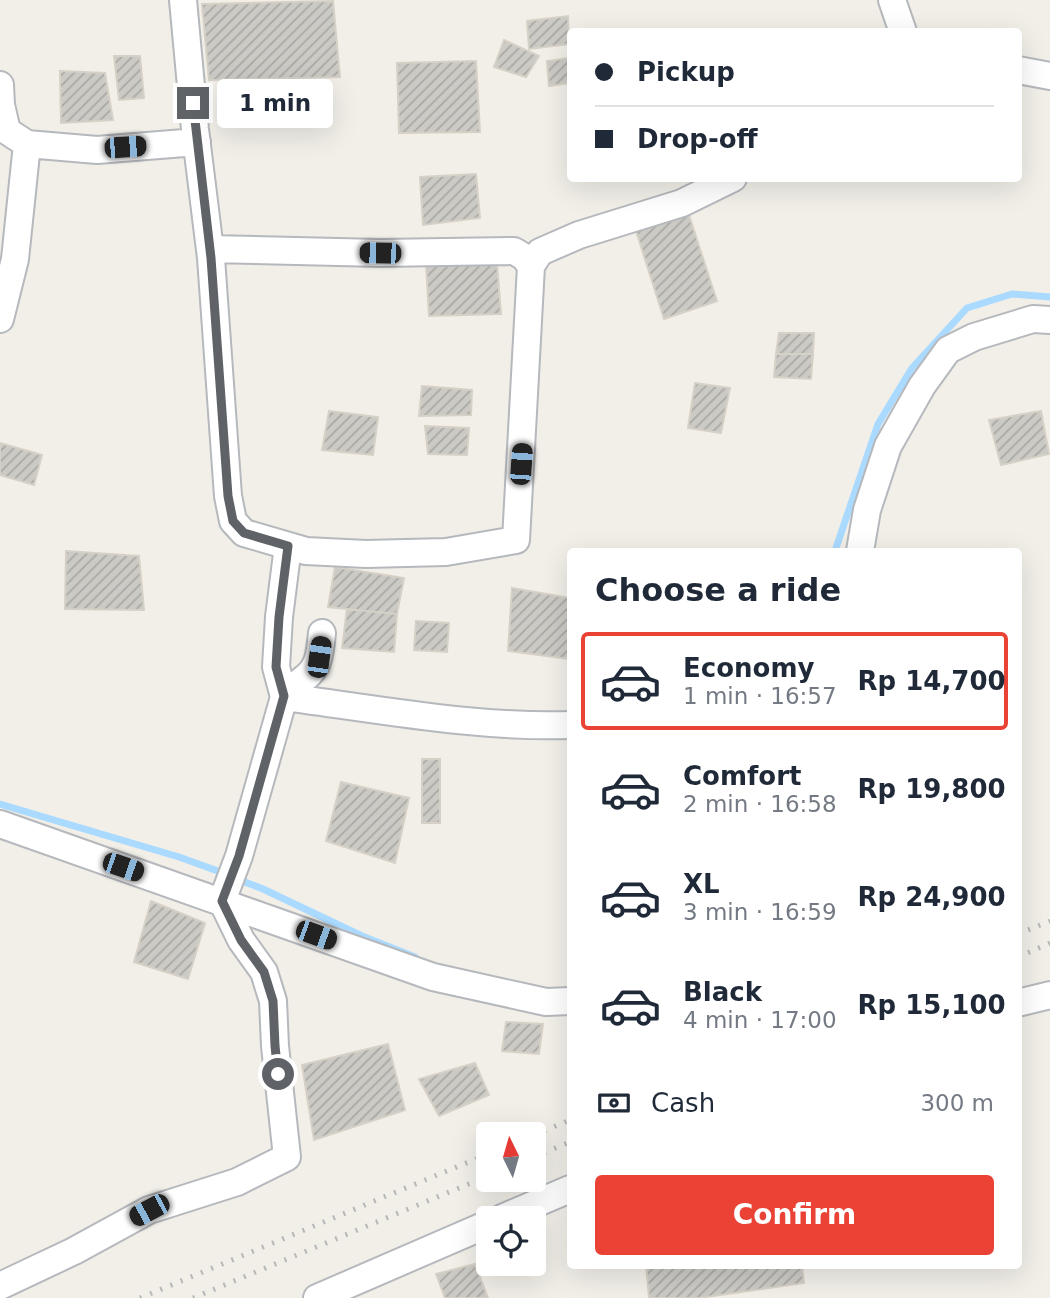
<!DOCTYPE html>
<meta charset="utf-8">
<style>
body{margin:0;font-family:"DejaVu Sans",sans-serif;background:#f2f2f3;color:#1f2937;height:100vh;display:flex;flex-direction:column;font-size:26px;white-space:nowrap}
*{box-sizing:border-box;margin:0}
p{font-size:23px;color:#747a83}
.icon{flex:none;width:38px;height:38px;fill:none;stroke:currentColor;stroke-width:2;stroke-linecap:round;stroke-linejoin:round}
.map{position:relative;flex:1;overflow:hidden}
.side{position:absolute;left:567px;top:548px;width:455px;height:721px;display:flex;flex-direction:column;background:#fff;border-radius:7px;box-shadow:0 7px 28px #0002}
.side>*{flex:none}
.top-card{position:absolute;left:567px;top:28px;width:455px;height:154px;border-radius:7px;box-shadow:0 7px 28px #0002;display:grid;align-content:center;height:154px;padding:0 28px;background:#fff}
.needle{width:46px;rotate:355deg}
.buttons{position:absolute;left:476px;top:1122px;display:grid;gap:14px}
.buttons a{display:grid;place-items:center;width:70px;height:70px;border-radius:7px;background:#fff;box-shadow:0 7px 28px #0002;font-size:35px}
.end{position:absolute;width:32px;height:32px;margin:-16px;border:9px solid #5f6368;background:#fff;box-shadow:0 0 0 4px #fff}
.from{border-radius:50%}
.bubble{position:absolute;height:49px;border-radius:7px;background:#fff;box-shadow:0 7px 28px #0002;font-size:23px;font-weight:700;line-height:49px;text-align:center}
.car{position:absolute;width:21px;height:42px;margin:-21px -10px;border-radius:9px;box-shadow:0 0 5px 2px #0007;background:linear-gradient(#222 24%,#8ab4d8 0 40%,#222 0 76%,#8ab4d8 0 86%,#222 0)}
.top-card b{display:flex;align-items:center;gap:24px;height:66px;font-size:26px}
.top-card b+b{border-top:2px solid #e0e1e3}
.top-card i{width:18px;height:18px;background:#1f2937}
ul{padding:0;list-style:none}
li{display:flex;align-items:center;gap:21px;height:98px;margin:0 14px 10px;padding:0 14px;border:4px solid transparent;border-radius:7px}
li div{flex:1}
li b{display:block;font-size:26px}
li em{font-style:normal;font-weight:700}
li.active{border-color:#ea4335}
li>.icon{width:63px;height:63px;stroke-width:1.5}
h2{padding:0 28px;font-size:32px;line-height:84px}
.pay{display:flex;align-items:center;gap:18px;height:77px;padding:0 28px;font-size:26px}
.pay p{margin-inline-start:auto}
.cta{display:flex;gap:14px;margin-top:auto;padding:14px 28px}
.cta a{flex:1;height:80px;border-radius:7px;background:#ea4335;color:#fff;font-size:28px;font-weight:700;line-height:80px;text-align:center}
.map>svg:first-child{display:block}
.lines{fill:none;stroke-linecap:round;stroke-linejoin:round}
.stream{stroke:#aadaff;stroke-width:7}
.building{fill:url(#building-hatch);stroke:#d6d1c6;stroke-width:2}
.minor-casing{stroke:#b5b8bc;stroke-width:30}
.minor{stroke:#fff;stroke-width:26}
.rail{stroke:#b6b7b8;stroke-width:5;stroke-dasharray:2 9;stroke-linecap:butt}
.route{stroke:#5f6368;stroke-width:9}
</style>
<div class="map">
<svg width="1050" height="1298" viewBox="0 0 1050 1298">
<defs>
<pattern id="building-hatch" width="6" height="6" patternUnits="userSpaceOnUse" patternTransform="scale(1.75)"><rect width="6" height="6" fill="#cccac5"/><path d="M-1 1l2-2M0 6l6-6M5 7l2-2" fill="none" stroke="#a9a8a4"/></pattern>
</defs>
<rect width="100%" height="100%" fill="#f1efe8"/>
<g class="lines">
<path class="stream" d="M835,551l43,-127 34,-56 55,-60 45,-14 38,3
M0,804l179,53 47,17
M237,879l26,10 99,47 53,21"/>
</g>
<path class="building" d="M333,1l7,76 -131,3 -7,-76z
M568,16l1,28 -40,5 -2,-28z
M504,40l35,16 -13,21 -32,-10z
M114,56h26l4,42 -25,2z
M570,58v25l-21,3 -2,-25z
M476,61l4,71 -81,1 -2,-70z
M60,71l45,2 8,47 -52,3z
M476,174l4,44 -57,7 -3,-48z
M689,215l28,86 -53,18 -28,-88z
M426,264h71l4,50 -72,2z
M779,333h35l-1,21h-37z
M776,354h37l-2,25 -37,-2z
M695,383l35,5 -9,45 -33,-5z
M422,386l50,4 -1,25 -52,1z
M329,411l49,6 -5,38 -51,-5z
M1041,411l8,43 -48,11 -12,-45z
M425,426l44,2 -2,27 -39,-1z
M0,443l42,12 -8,30 -34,-10z
M66,551l73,5 5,54 -79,-1z
M335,567l69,11 -7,36 -69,-7z
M512,588l58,10v61l-62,-8z
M347,609l50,5 -3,38 -52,-4z
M416,621l33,2 -2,29 -33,-2z
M422,759h18v64h-18z
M341,782l68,16 -14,65 -69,-22z
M151,901l54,22 -17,56 -54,-17z
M506,1022l37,2 -4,30 -37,-3z
M388,1044l17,66 -91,30 -12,-75z
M475,1063l14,32 -50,21 -20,-37z
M475,1264l13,34h-43l-9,-24z
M646,1265h156l2,18 -105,15h-50z"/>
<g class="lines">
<defs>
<path id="minor" d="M183,0l12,129 16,129 17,238 5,25 11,12 62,18 60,3 80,-2 70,-12 15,-274 9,-14 39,-17 103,-32 51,-25
M892,0l11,32
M1018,70l32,6
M0,85l1,20 6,26 20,13 -12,115 -15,60
M27,144l70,6 100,-8
M210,249l170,4 134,-2 10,6 7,9
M860,551l7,-41 21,-64 34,-60 26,-36 26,-13 59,-18 17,1
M284,697l-8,-30 3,-50 9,-71
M284,697c8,-11 13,-12 22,-20 14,-11 14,-27 16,-44
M0,824l433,153 113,25 24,-1
M1018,1003l32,-8
M502,1218l68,-29
M0,1286l74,-35 75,-41 88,-28 50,-25 -12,-111 -2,-45 -9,-29 -23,-32 -19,-39 17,-45 45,-159c94,12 191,31 286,28
M317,1298l171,-74"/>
</defs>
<use href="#minor" class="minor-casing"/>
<use href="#minor" class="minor"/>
<path class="rail" d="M1018,934l32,-13
M1018,957l32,-14
M534,1135l36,-15
M534,1157l36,-15
M140,1298l348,-144
M193,1298l295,-122"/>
</g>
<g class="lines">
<path class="route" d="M193,103l18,155 17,238 5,25 11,12 44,13 -9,71 -3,50 8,29 -45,160 -17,45 19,39 23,32 9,29 2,45 3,28"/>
</g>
</svg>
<div class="buttons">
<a><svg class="needle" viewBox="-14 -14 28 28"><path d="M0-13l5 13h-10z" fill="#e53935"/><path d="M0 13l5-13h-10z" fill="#747a83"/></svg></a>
<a><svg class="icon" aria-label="locate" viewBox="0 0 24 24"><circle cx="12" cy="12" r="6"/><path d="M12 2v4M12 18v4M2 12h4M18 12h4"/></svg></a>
</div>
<i class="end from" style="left:278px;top:1074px"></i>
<i class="end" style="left:193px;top:103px"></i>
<div class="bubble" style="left:217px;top:79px;width:116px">1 min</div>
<i class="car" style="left:125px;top:147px;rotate:86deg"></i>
<i class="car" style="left:380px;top:253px;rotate:271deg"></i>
<i class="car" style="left:521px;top:464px;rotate:4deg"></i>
<i class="car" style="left:319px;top:657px;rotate:8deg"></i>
<i class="car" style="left:123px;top:867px;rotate:109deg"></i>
<i class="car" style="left:316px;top:935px;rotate:110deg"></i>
<i class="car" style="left:149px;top:1210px;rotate:242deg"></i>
<div class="top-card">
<b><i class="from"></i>Pickup</b>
<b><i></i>Drop-off</b>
</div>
<section class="side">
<h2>Choose a ride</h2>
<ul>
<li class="active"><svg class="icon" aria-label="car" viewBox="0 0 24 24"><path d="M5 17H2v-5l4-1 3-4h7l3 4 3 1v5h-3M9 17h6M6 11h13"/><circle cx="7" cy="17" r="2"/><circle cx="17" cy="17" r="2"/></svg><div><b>Economy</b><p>1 min · 16:57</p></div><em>Rp 14,700</em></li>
<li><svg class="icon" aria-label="car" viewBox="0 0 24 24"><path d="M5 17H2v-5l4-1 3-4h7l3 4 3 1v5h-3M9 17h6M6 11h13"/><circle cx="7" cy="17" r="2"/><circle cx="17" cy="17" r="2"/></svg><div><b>Comfort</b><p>2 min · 16:58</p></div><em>Rp 19,800</em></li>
<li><svg class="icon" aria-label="car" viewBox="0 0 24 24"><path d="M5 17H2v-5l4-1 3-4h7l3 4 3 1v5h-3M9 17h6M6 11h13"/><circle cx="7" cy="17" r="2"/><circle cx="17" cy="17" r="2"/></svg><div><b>XL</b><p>3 min · 16:59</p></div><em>Rp 24,900</em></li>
<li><svg class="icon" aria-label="car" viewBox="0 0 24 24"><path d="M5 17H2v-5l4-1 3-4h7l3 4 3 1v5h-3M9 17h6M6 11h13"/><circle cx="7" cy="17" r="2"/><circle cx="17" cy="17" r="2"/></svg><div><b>Black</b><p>4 min · 17:00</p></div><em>Rp 15,100</em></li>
</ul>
<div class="pay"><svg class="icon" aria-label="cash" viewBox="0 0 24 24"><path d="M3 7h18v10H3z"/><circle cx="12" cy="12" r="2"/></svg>Cash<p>300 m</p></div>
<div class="cta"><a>Confirm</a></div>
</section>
</div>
